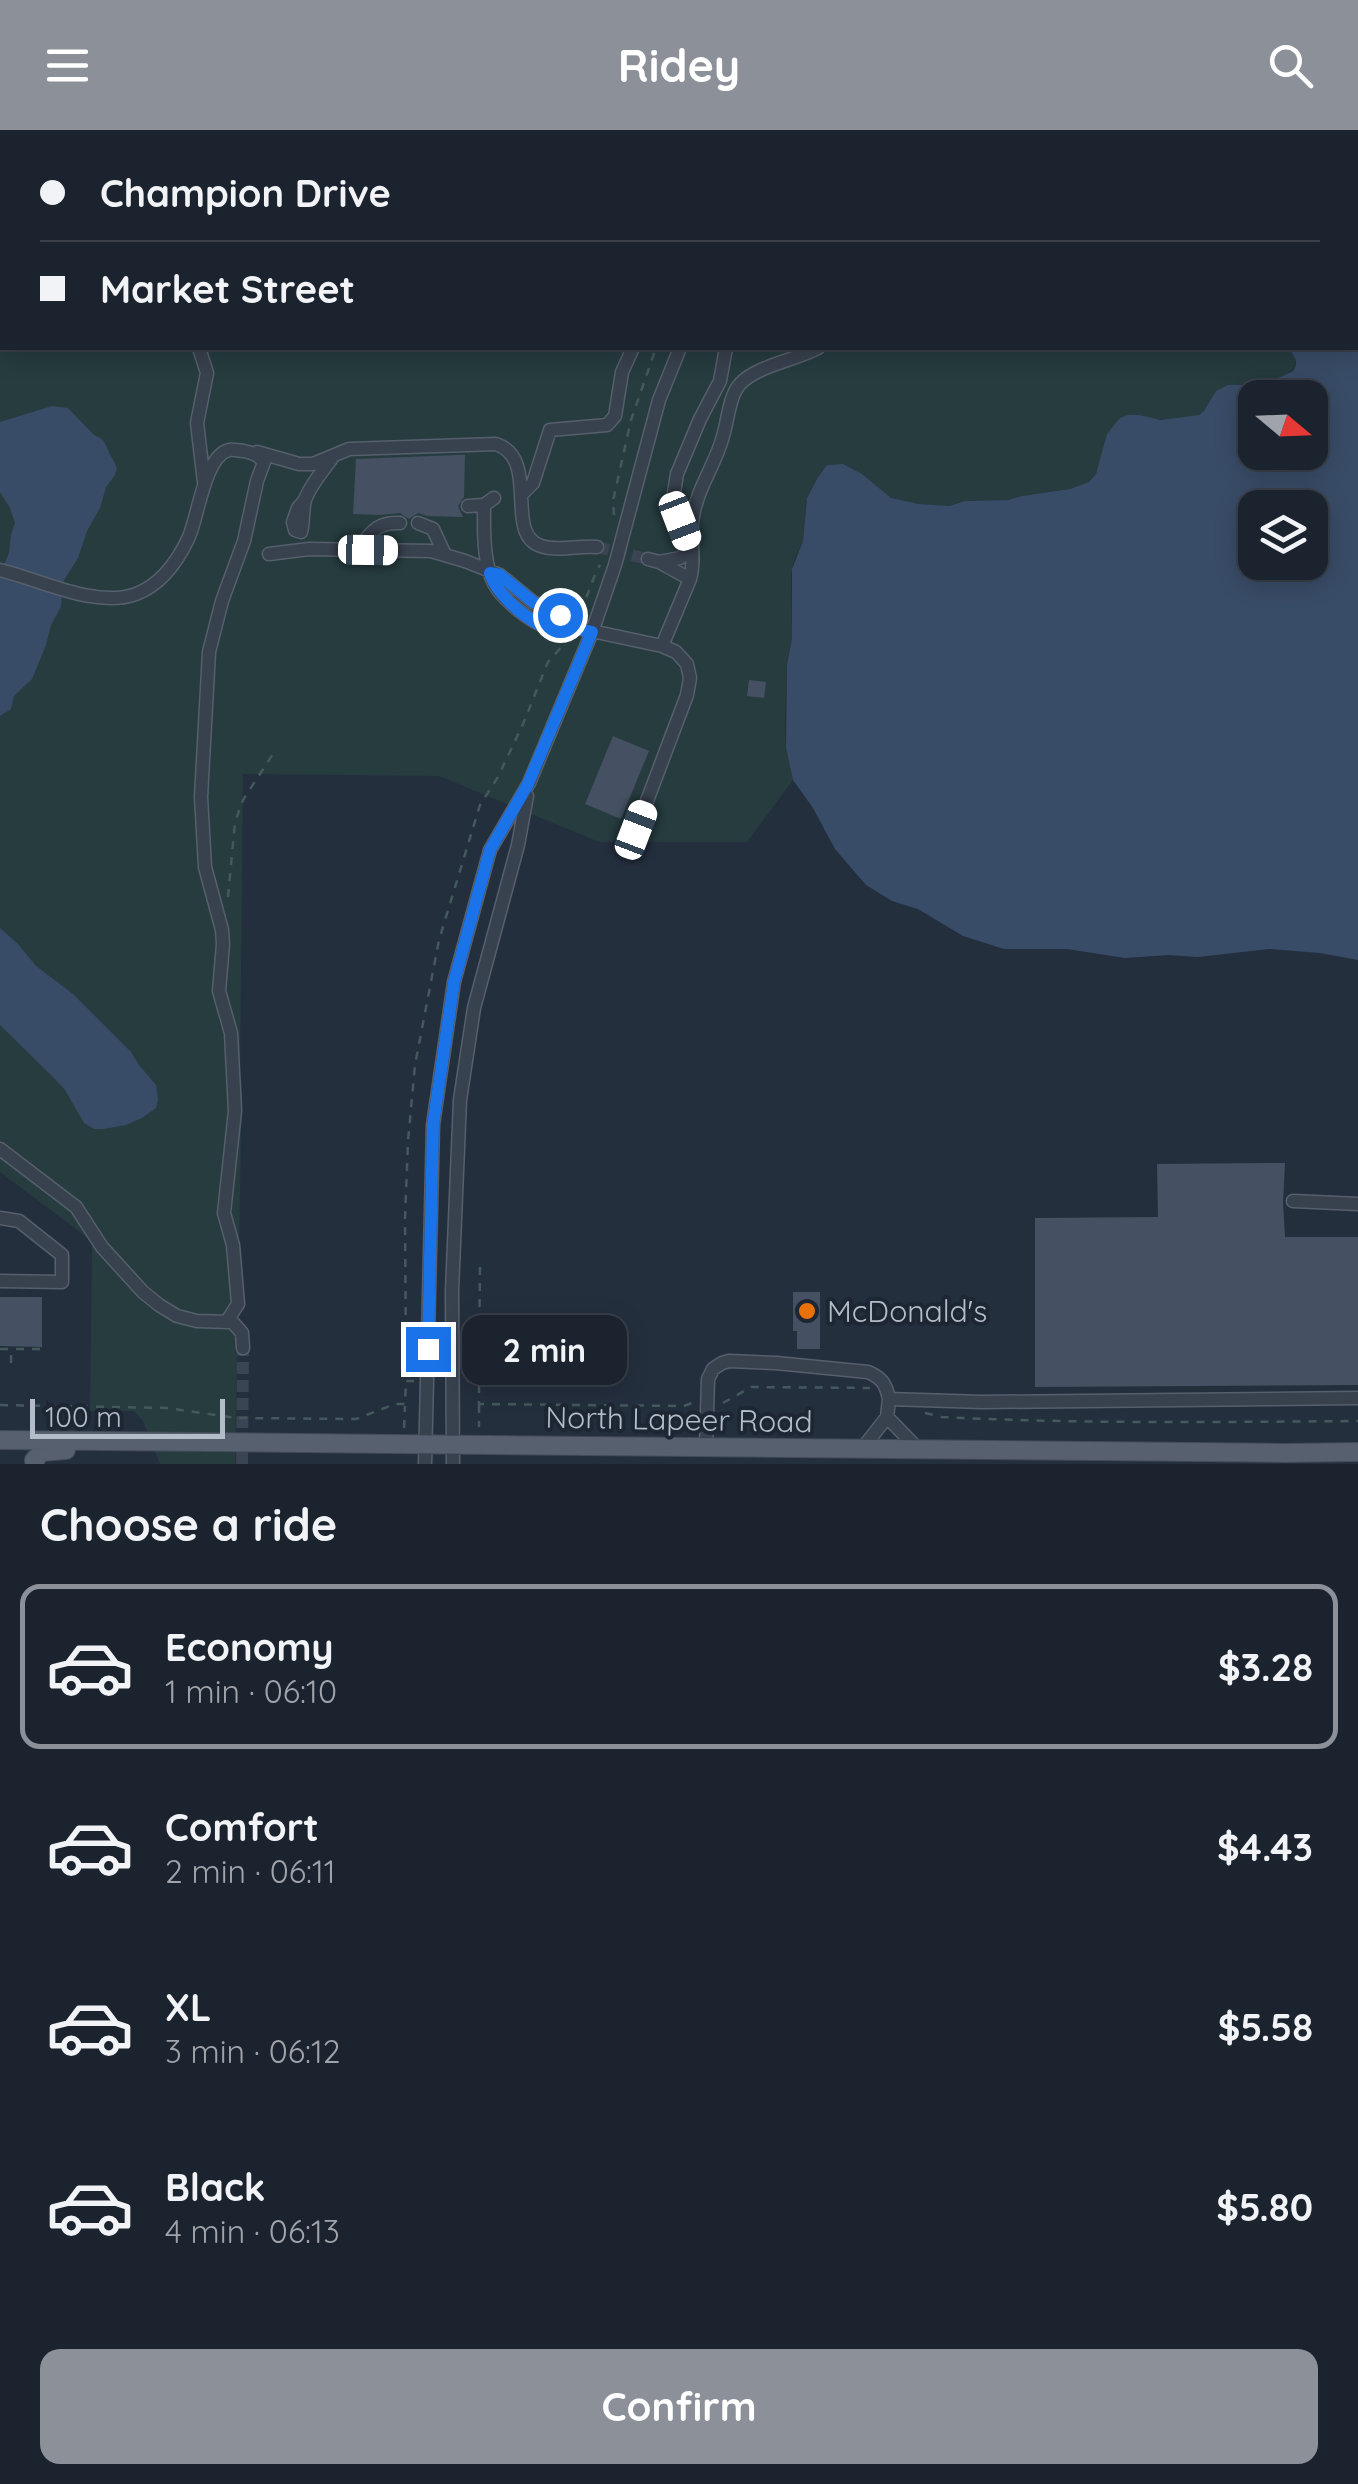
<!DOCTYPE html>
<meta charset="utf-8">
<style>
body{margin:0;font-family:Quicksand,sans-serif;background:#282f3a;color:#f1f3f6;height:100vh;display:flex;flex-direction:column;font-size:38px;white-space:nowrap}
*{box-sizing:border-box;margin:0}
p{font-size:32px;color:#a0a4aa}
.icon{flex:none;width:55px;height:55px;fill:none;stroke:currentColor;stroke-width:2;stroke-linecap:round;stroke-linejoin:round}
.map{position:relative;height:1334px;overflow:hidden}
.sheet{display:flex;flex-direction:column;background:#1b232e;flex:1}
.sheet>*{flex:none}
.guide{position:absolute;left:0px;top:0px;width:1360px;height:220px;box-shadow:0 5px 25px #0003,0 0 0 2px #39404a;display:grid;align-content:center;height:220px;padding:0 40px;background:#1b232e}
.needle{width:65px;rotate:109deg}
.tools{position:absolute;left:1238px;top:250px;display:grid;gap:20px}
.tools a{display:grid;place-items:center;width:90px;height:90px;border-radius:20px;background:#1b232e;box-shadow:0 5px 25px #0003,0 0 0 2px #39404a;font-size:50px}
.scale{position:absolute;left:30px;bottom:25px;width:195px;box-sizing:border-box;padding-left:10px;border:5px solid #b4bcc9;border-top:0;font-size:28px;line-height:35px;white-space:nowrap;color:#b4bcc9;-webkit-text-stroke:8px #1d2633;paint-order:stroke}
.end{position:absolute;width:45px;height:45px;margin:-22px;border:12px solid #1a73e8;background:#fff;box-shadow:0 0 0 5px #fff}
.from{border-radius:50%}
.bubble{position:absolute;height:70px;border-radius:20px;background:#1b232e;box-shadow:0 5px 25px #0003,0 0 0 2px #39404a;font-size:32px;font-weight:700;line-height:70px;text-align:center}
.car{position:absolute;width:30px;height:60px;margin:-30px -15px;border-radius:12px;box-shadow:0 0 8px 2px #0007;background:linear-gradient(#fff 24%,#345 0 40%,#fff 0 76%,#345 0 86%,#fff 0)}
.guide b{display:flex;align-items:center;gap:35px;height:95px;font-size:38px}
.guide b+b{border-top:2px solid #39404a}
.guide i{width:25px;height:25px;background:#f1f3f6}
ul{padding:0;list-style:none}
li{display:flex;align-items:center;gap:30px;height:165px;margin:0 20px 15px;padding:0 20px;border:5px solid transparent;border-radius:20px}
li div{flex:1}
li b{display:block;font-size:38px}
li em{font-style:normal;font-weight:700}
li.selected{border-color:#8c9099}
li>.icon{width:90px;height:90px;stroke-width:1.5}
h2{padding:0 40px;font-size:45px;line-height:120px}
.primary-button{display:flex;gap:20px;margin-top:auto;padding:20px 40px}
.primary-button a{flex:1;height:115px;border-radius:20px;background:#8c9099;color:#fff;font-size:40px;font-weight:700;line-height:115px;text-align:center}
header{display:flex;justify-content:space-between;align-items:center;height:130px;padding:0 40px;background:#8c9099;color:#fff;font-size:45px;font-weight:700}
.map>svg:first-child{display:block}
.green{fill:#263c3f}
.water{fill:#394c67;fill-rule:evenodd}
.building{fill:#455162}
.lines{fill:none;stroke-linecap:round;stroke-linejoin:round}
.minor-tunnel{stroke:#3a4453;stroke-width:12;stroke-dasharray:12 6;stroke-linecap:butt}
.minor-casing{stroke:#565f6c;stroke-width:15}
.major-casing{stroke:#414a57;stroke-width:20}
.path{stroke:#44595c;stroke-width:2.5;stroke-dasharray:8 8;stroke-linecap:butt}
.minor{stroke:#38414e;stroke-width:12}
.major{stroke:#56606e;stroke-width:18}
.route{stroke:#1a73e8;stroke-width:12}
.food-dot{fill:#e8710a;stroke:#1d2633;stroke-width:4}
.labels{text-anchor:middle;dominant-baseline:central;stroke-width:8;stroke-linejoin:round;paint-order:stroke}
.poi-label{font-size:30px;fill:#b4bcc9;stroke:#1d2633;text-anchor:start}
.street-label{font-size:30px;fill:#b4bcc9;stroke:#1d2633}
</style>
<header><svg class="icon" aria-label="menu" viewBox="0 0 24 24"><path d="M4 6h16M4 12h16M4 18h16"/></svg>Ridey<svg class="icon" aria-label="search" viewBox="0 0 24 24"><circle cx="10" cy="10" r="6"/><path d="M15 15l6 6"/></svg></header>
<div class="map">
<svg width="1358" height="1334" viewBox="0 0 1358 1334">
<rect width="100%" height="100%" fill="#242f3e"/>
<path class="green" d="M27,0h767l1,2h-768z
M911,0h447v5v-3h-451z
M2,204v14h1287l7,12v6c-31,30 -48,9 -80,25 -4,6 -8,16 -13,21 -12,12 -50,8 -65,3l-31,19 -5,25 -6,15 -7,8 -19,7 -48,7 -14,4 -43,1 -21,6 -42,-5 -16,-7 -24,-21 -19,-10 -16,1 -9,12 -11,21 -4,43 -9,19 -3,15 1,63 -5,27 -2,61 1,22 7,32 -46,62h-148l-160,-66 -196,-2 -3,300 2,8 -7,382h-75l-17,-43 -9,-10h-44l2,-170 -92,-69v-830z"/>
<path class="water" d="M1358,5v825l-38,-7 -51,-4 -71,8 -29,-2 -44,3 -58,-9h-63l-41,-13 -45,-27 -26,-8 -26,-16 -31,-36 -22,-41 -20,-28 -7,-32 1,-83 5,-27v-69l11,-28 4,-43 11,-21 9,-12 16,-1 19,10 29,24 27,6 31,2 16,-5 43,-1 14,-4 48,-7 19,-7 7,-8 11,-40 13,-16 8,-3h11l22,5 38,-5 5,-4 12,-20 12,-6 38,-1 27,-13 3,-5v-6l-7,-12h69zM1255,268h55v54h-55zM1255,378h55v54h-55z
M52,276l16,2 25,26 10,6 14,28 -2,7 -9,12 -6,21 -13,23 -9,27 -15,24 -2,25 -10,18 -5,20 -14,34 -18,17 -3,13 -11,7v-141l9,-22 2,-18 4,-12 -5,-15 -10,-16v-70z
M0,798l18,16 18,22 37,28 58,58 8,13 17,20 2,15 -2,8 -14,10 -16,7 -22,4h-10l-10,-6 -19,-33 -11,-12 -54,-53z"/>
<path class="building" d="M458,325h7l-1,42 -6,9 5,11 -36,-1 -9,-3 -9,6 -9,-6 -20,2 -27,-1 3,-55z
M749,550l17,2 -2,16 -17,-2z
M613,606l36,15 -28,68 -36,-15z
M1285,1033l-2,39 2,35h73v148l-323,2v-169l123,-1 -1,-53z
M793,1162h27v57h-23v-18h-4z
M0,1167h42v50l-42,-1z"/>
<g class="lines">
<path class="minor-tunnel" d="M597,417l51,12
M242,1334l1,-116"/>
<defs>
<path id="minor" d="M139,0l1,2
M667,2v-2
M863,2l3,-2
M1133,2l3,-2
M1189,2l4,-2
M199,218l8,25 -10,50 7,59
M257,322l42,12h14l36,-15 147,-5c45,15 7,90 45,102 18,6 38,-1 56,1
M522,364l11,-11 17,-53 57,-5 8,-9 7,-44 11,-24
M494,368l-10,7c0,22 -1,50 7,72 7,21 44,50 67,53 3,0 12,-2 15,-3
M305,370l-7,8 -5,14 2,8 6,2c3,-10 1,-21 4,-32 5,-15 18,-29 27,-42
M468,376l16,-1
M418,393l15,6 12,26
M368,420l-2,-11c9,-12 18,-17 34,-16
M269,424l40,-5 122,2 34,10 35,14 33,27 27,13 13,12 89,19 14,6 11,12 3,14 -3,17 -51,135
M648,429l11,3 31,17c6,-20 -1,-40 3,-62 4,-29 23,-53 30,-81 5,-15 6,-40 17,-52 16,-18 56,-24 78,-36
M659,432l21,-4 8,-6 2,-8 -18,-39 5,-31 23,-55 20,-38 6,-33
M0,440c39,9 96,39 136,24 24,-9 41,-32 52,-55 10,-20 16,-83 41,-89 4,-1 12,1 15,1 9,2 14,4 20,11l-7,19 -13,60 -22,60 -13,51 -8,145 4,70 17,63 1,14 -4,47 12,42 4,78 -11,102 9,32 5,59 -9,14 13,15 1,15
M662,516l28,-67
M0,1019l76,58 26,40 41,45 16,13 18,11 20,5 33,1
M1293,1071l65,3
M0,1088l19,3 43,34v27l-62,-1
M887,1287l31,32
M706,1317l2,-68 5,-10 9,-6 7,-2 47,2 92,9c14,6 18,12 21,27
M862,1319l25,-32 2,-18 93,3 376,-4
M425,1334l8,-339 21,-143 36,-132 39,-67 63,-151 23,-67 44,-165 21,-52
M453,1334l-1,-173 8,-191 14,-92 44,-163 9,-49"/>
<path id="major" d="M0,1310l1285,13 73,-1
M35,1334l-1,-4 8,-8 24,-2"/>
</defs>
<use href="#minor" class="minor-casing"/>
<use href="#major" class="major-casing"/>
<path class="path" d="M831,2l3,-2
M614,385l-1,-14 18,-81 25,-72
M578,481c11,-13 13,-31 22,-46
M228,767l7,-75 8,-22 30,-46
M0,1219h44
M413,1226h-7l-1,-137 3,-78 7,-76 24,-125 41,-135 18,-28 25,-53 25,-62 18,-20
M465,1227h14l1,-90
M479,1228v22
M11,1233v-14
M467,1251h12v23l205,2 11,-4
M723,1273l28,-16 119,1
M0,1275l167,3 69,10 120,1 39,-15h10l1,-23h8
M479,1275v22
M925,1283l17,4c138,7 277,5 416,4
M404,1298l1,-22"/>
<use href="#minor" class="minor"/>
<use href="#major" class="major"/>
</g>
<g class="lines">
<path class="route" d="M428,1219l5,-224 21,-143 36,-132 38,-66 64,-152c-14,-4 -17,-2 -31,-2 -24,1 -65,-34 -71,-57l10,2 33,27 27,13"/>
</g>
<circle class="food-dot" cx="807" cy="1181" r="10"/>
<g class="labels">
<g class="poi-label">
<text x="827" y="1181">McDonald's</text>
</g>
<g class="street-label">
<text transform="translate(679 1289) rotate(1)">North Lapeer Road</text>
</g>
</g>
</svg>
<div class="tools">
<a><svg class="needle" viewBox="-14 -14 28 28"><path d="M0-13l5 13h-10z" fill="#e53935"/><path d="M0 13l5-13h-10z" fill="#a0a4aa"/></svg></a>
<a><svg class="icon" aria-label="layers" viewBox="0 0 24 24"><path d="M12 4l9 5-9 5-9-5zM3 14l9 5 9-5"/></svg></a>
</div>
<div class="scale">100 m</div>
<i class="end from" style="left:560px;top:485px"></i>
<i class="end" style="left:428px;top:1219px"></i>
<div class="bubble" style="left:462px;top:1185px;width:165px">2 min</div>
<i class="car" style="left:680px;top:391px;rotate:159deg"></i>
<i class="car" style="left:368px;top:420px;rotate:91deg"></i>
<i class="car" style="left:636px;top:700px;rotate:21deg"></i>
<div class="guide">
<b><i class="from"></i>Champion Drive</b>
<b><i></i>Market Street</b>
</div>
</div>
<section class="sheet">
<h2>Choose a ride</h2>
<ul>
<li class="selected"><svg class="icon" aria-label="car" viewBox="0 0 24 24"><path d="M5 17H2v-5l4-1 3-4h7l3 4 3 1v5h-3M9 17h6M6 11h13"/><circle cx="7" cy="17" r="2"/><circle cx="17" cy="17" r="2"/></svg><div><b>Economy</b><p>1 min · 06:10</p></div><em>$3.28</em></li>
<li><svg class="icon" aria-label="car" viewBox="0 0 24 24"><path d="M5 17H2v-5l4-1 3-4h7l3 4 3 1v5h-3M9 17h6M6 11h13"/><circle cx="7" cy="17" r="2"/><circle cx="17" cy="17" r="2"/></svg><div><b>Comfort</b><p>2 min · 06:11</p></div><em>$4.43</em></li>
<li><svg class="icon" aria-label="car" viewBox="0 0 24 24"><path d="M5 17H2v-5l4-1 3-4h7l3 4 3 1v5h-3M9 17h6M6 11h13"/><circle cx="7" cy="17" r="2"/><circle cx="17" cy="17" r="2"/></svg><div><b>XL</b><p>3 min · 06:12</p></div><em>$5.58</em></li>
<li><svg class="icon" aria-label="car" viewBox="0 0 24 24"><path d="M5 17H2v-5l4-1 3-4h7l3 4 3 1v5h-3M9 17h6M6 11h13"/><circle cx="7" cy="17" r="2"/><circle cx="17" cy="17" r="2"/></svg><div><b>Black</b><p>4 min · 06:13</p></div><em>$5.80</em></li>
</ul>
<div class="primary-button"><a>Confirm</a></div>
</section>
